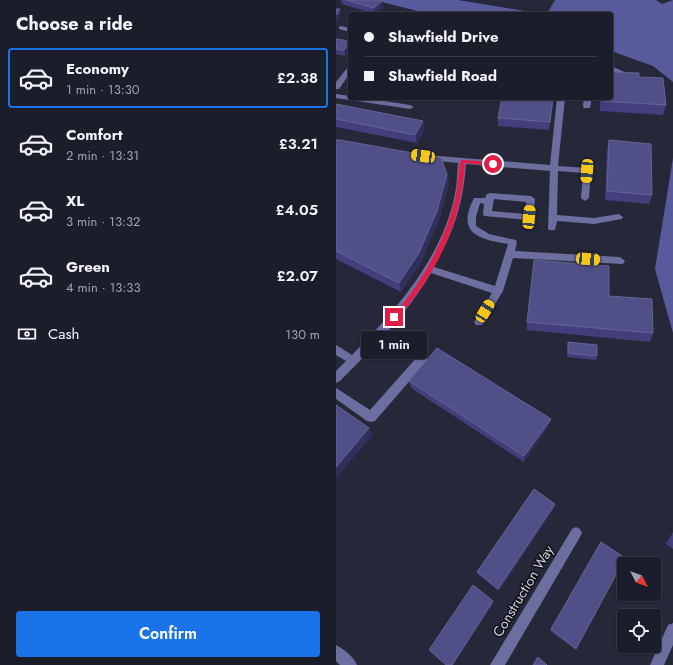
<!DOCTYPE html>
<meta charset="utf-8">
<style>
body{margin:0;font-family:Jost,sans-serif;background:#252633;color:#f1f3f6;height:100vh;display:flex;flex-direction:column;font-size:15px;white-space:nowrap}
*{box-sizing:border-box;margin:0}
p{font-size:13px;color:#a0a2a9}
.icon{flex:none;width:22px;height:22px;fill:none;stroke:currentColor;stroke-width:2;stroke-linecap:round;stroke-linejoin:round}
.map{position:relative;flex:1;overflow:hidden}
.panel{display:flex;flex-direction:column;background:#1c1d2b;width:336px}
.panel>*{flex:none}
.hud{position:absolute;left:12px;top:12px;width:265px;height:88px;border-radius:4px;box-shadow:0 1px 3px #0004,0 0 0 1px #3a3b47;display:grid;align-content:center;height:88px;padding:0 16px;background:#1c1d2b}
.needle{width:26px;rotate:131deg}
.fabs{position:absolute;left:281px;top:557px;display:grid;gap:8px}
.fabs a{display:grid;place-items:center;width:44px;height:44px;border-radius:4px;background:#1c1d2b;box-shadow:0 1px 3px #0004,0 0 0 1px #3a3b47;font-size:20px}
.end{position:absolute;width:18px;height:18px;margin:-9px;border:5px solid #e11d48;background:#fff;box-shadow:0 0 0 2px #fff}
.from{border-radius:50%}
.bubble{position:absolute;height:28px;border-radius:4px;background:#1c1d2b;box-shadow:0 1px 3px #0004,0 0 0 1px #3a3b47;font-size:13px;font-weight:600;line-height:28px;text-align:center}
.car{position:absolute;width:12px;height:24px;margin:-12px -6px;border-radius:5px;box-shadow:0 0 3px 1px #0007;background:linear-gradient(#f5c518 24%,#345 0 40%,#f5c518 0 76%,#345 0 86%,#f5c518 0)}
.hud b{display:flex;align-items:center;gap:14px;height:38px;font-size:15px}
.hud b+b{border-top:1px solid #3a3b47}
.hud i{width:10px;height:10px;background:#f1f3f6}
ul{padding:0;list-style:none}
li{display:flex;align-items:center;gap:12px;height:60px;margin:0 8px 6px;padding:0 8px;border:2px solid transparent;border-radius:4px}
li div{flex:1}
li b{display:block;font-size:15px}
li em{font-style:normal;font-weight:600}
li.selected{border-color:#1a73e8}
li>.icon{width:36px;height:36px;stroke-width:1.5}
h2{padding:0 16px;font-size:18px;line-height:48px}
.pay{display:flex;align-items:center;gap:10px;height:44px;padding:0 16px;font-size:15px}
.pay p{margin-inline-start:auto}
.button{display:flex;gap:8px;margin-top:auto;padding:8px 16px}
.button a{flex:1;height:46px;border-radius:4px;background:#1a73e8;color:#fff;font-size:16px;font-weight:600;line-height:46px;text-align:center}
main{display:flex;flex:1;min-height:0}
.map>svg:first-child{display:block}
.forest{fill:#59599d}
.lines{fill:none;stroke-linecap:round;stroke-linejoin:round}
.minor{fill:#6c6e9f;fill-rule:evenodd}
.wall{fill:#423f7c}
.shaded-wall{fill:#302f5d}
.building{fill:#514f87;stroke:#656394}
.route{fill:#e11d48}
.labels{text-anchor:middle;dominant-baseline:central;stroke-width:3;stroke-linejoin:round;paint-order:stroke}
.near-street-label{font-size:14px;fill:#cfd0dc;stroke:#101119}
</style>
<main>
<section class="panel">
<h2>Choose a ride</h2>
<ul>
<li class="selected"><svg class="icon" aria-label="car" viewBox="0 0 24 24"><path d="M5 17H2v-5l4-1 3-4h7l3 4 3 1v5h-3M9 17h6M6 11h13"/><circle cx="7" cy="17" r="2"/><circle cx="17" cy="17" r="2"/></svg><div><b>Economy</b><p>1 min · 13:30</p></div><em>£2.38</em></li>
<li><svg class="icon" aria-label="car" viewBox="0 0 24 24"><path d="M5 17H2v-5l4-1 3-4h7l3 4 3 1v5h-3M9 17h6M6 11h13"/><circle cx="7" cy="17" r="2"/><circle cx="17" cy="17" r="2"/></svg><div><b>Comfort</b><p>2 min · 13:31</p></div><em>£3.21</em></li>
<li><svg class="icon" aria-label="car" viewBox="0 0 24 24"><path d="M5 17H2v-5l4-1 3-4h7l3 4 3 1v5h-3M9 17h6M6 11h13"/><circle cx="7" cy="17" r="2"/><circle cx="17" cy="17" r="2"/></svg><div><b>XL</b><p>3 min · 13:32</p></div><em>£4.05</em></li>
<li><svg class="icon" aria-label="car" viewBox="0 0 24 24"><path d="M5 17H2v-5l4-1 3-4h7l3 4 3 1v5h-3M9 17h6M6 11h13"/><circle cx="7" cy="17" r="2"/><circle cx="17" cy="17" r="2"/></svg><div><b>Green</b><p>4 min · 13:33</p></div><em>£2.07</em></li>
</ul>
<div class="pay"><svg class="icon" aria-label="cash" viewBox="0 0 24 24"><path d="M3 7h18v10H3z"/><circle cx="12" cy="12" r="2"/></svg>Cash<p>130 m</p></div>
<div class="button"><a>Confirm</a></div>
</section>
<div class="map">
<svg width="337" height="665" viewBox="0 0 337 665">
<rect width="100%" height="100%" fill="#262739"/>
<path class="forest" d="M38,0h84l85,14h-114z
M219,0h101l6,4 11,-4v82l-20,-16 -42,-15v-37h-64z
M337,158v175l-18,-64z"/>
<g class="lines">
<path class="minor" d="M5,26l9,2v4l-11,-3v-2z
M14,66v7l-11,16h-3v-7l12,-15z
M275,66l18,8 1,2 -7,2 -12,-7z
M0,94l14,2v2h15l45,7 4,2 -4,2 -74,-11z
M221,98h8l-7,68 29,2 4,3 -2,27 -4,3 -4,-3 2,-25 -25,-2 -1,44 37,3 25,-4 4,3 -1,2 -28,5 -37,-3 -2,9h-6l-1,-2 2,-57 -84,-7c-3,41 -12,67 -32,103l61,19 13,-42c-30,-5 -52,-11 -34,-46h11l2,-4 3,-1 41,3 4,3 -2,18 -4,3 -45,-4 -1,-2 1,-10 -4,-1 -4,14v9l13,8 27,6 1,2 -2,9 105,6 5,4 -2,3 -110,-6 -10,33 -21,34h-6l-2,-3 18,-29 -61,-20c-24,41 -58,75 -91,108l-4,2v-12l10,-10 -10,-6v-10l16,10c45,-46 90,-97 103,-161 2,-10 2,-21 3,-31l-29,-3 -3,-1v-4l124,10zM158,199l32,3 -1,12 -33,-3z
M248,98h8l-2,10h-6l-1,-2z
M86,355l4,1 1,3 -1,3 -51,59 -4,1 -4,-1 -31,-22v-11l34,22 48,-54z
M240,527l4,2 2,4 -2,4 -75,128h-15l82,-136z
M337,623v22l-9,20h-14l18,-40z
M0,645c8,4 18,12 21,20h-17l-4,-4z"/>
</g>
<path class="wall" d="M5,0h38l3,1 1,6 -8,7 -33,-10z
M0,39l14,2v8l-5,7 -9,-2z
M303,77l27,28 -3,10 -63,-4v-13h11z
M217,98l-4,32 -51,-4v-8z
M0,104l87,17 2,8 -8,14 -81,-16z
M0,140l111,34 2,10 -10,36 -18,42 -20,30 -65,-33z
M273,140l43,55 -3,9 -44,-4 2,-50z
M273,296l44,37 -3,9 -123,-12v-8z
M232,342l29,14 -1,4 -29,-3z
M73,381l142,38 -2,6 -25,37 -113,-74z
M219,504l-1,4 -55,83 -21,-17 -1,-2z
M337,532v17l-7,-5z
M265,542l-25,107h-1l-25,-18z"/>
<path class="shaded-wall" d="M46,1l1,6 -8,7 -1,-6z
M4,9l1,6 -5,8v-8z
M14,42v7l-5,7 -1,-6z
M87,121l2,8 -8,14 -2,-8z
M111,174l2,10 -10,36 -18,42 -20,30 -2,-9z
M215,419l-2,6 -25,37v-6z
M33,428l4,7 -37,43v-11z
M219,504l-1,4 -55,83 -1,-2z
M157,601l1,2 -41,62h-1z"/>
<path class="building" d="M10,0h33l3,1 -8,7z
M0,9h4l-4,6z
M0,39l14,2v1l-6,8 -8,-1z
M275,72l28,1v4l24,1 3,27 -64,-4v-3h9z
M166,98h51l-3,24 -52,-4z
M0,104l87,17 -8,14 -79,-16z
M0,140h4l101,18 6,16 -10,37 -18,42 -20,30 -63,-32z
M273,140l42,4 1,51 -45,-4z
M198,260l75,6v30l43,3 1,34 -126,-11z
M232,342l29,3v11l-29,-3z
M101,348l114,71 -27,37 -115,-75z
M0,405l33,23 -33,39z
M198,489l21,15 -57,85 -21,-17z
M265,542l24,16 -49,91 -25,-20z
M137,585l20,16 -41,64h-6l-17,-15z
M202,657l9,8h-14z"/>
<path class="route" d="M126,160l31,2 3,2 -3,2 -28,-3c-1,11 -2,21 -4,31 -8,46 -34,92 -65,125h-4v-3c31,-33 54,-77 64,-121 2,-11 2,-22 4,-33z"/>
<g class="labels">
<g class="near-street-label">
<text transform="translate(187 591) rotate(-59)">Construction Way</text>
</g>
</g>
</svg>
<div class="fabs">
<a><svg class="needle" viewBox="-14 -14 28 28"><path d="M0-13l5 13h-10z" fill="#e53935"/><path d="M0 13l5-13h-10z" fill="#a0a2a9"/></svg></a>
<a><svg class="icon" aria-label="locate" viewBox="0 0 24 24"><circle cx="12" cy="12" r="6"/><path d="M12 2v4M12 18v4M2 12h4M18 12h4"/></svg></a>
</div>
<i class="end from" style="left:157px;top:164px"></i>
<i class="end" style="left:58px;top:317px"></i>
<div class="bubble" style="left:25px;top:331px;width:66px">1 min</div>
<i class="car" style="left:87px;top:156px;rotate:278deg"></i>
<i class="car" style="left:251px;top:171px;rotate:184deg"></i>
<i class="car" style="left:193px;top:217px;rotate:5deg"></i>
<i class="car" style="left:252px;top:259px;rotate:94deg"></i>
<i class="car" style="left:149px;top:311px;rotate:31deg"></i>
<div class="hud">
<b><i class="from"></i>Shawfield Drive</b>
<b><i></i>Shawfield Road</b>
</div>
</div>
</main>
